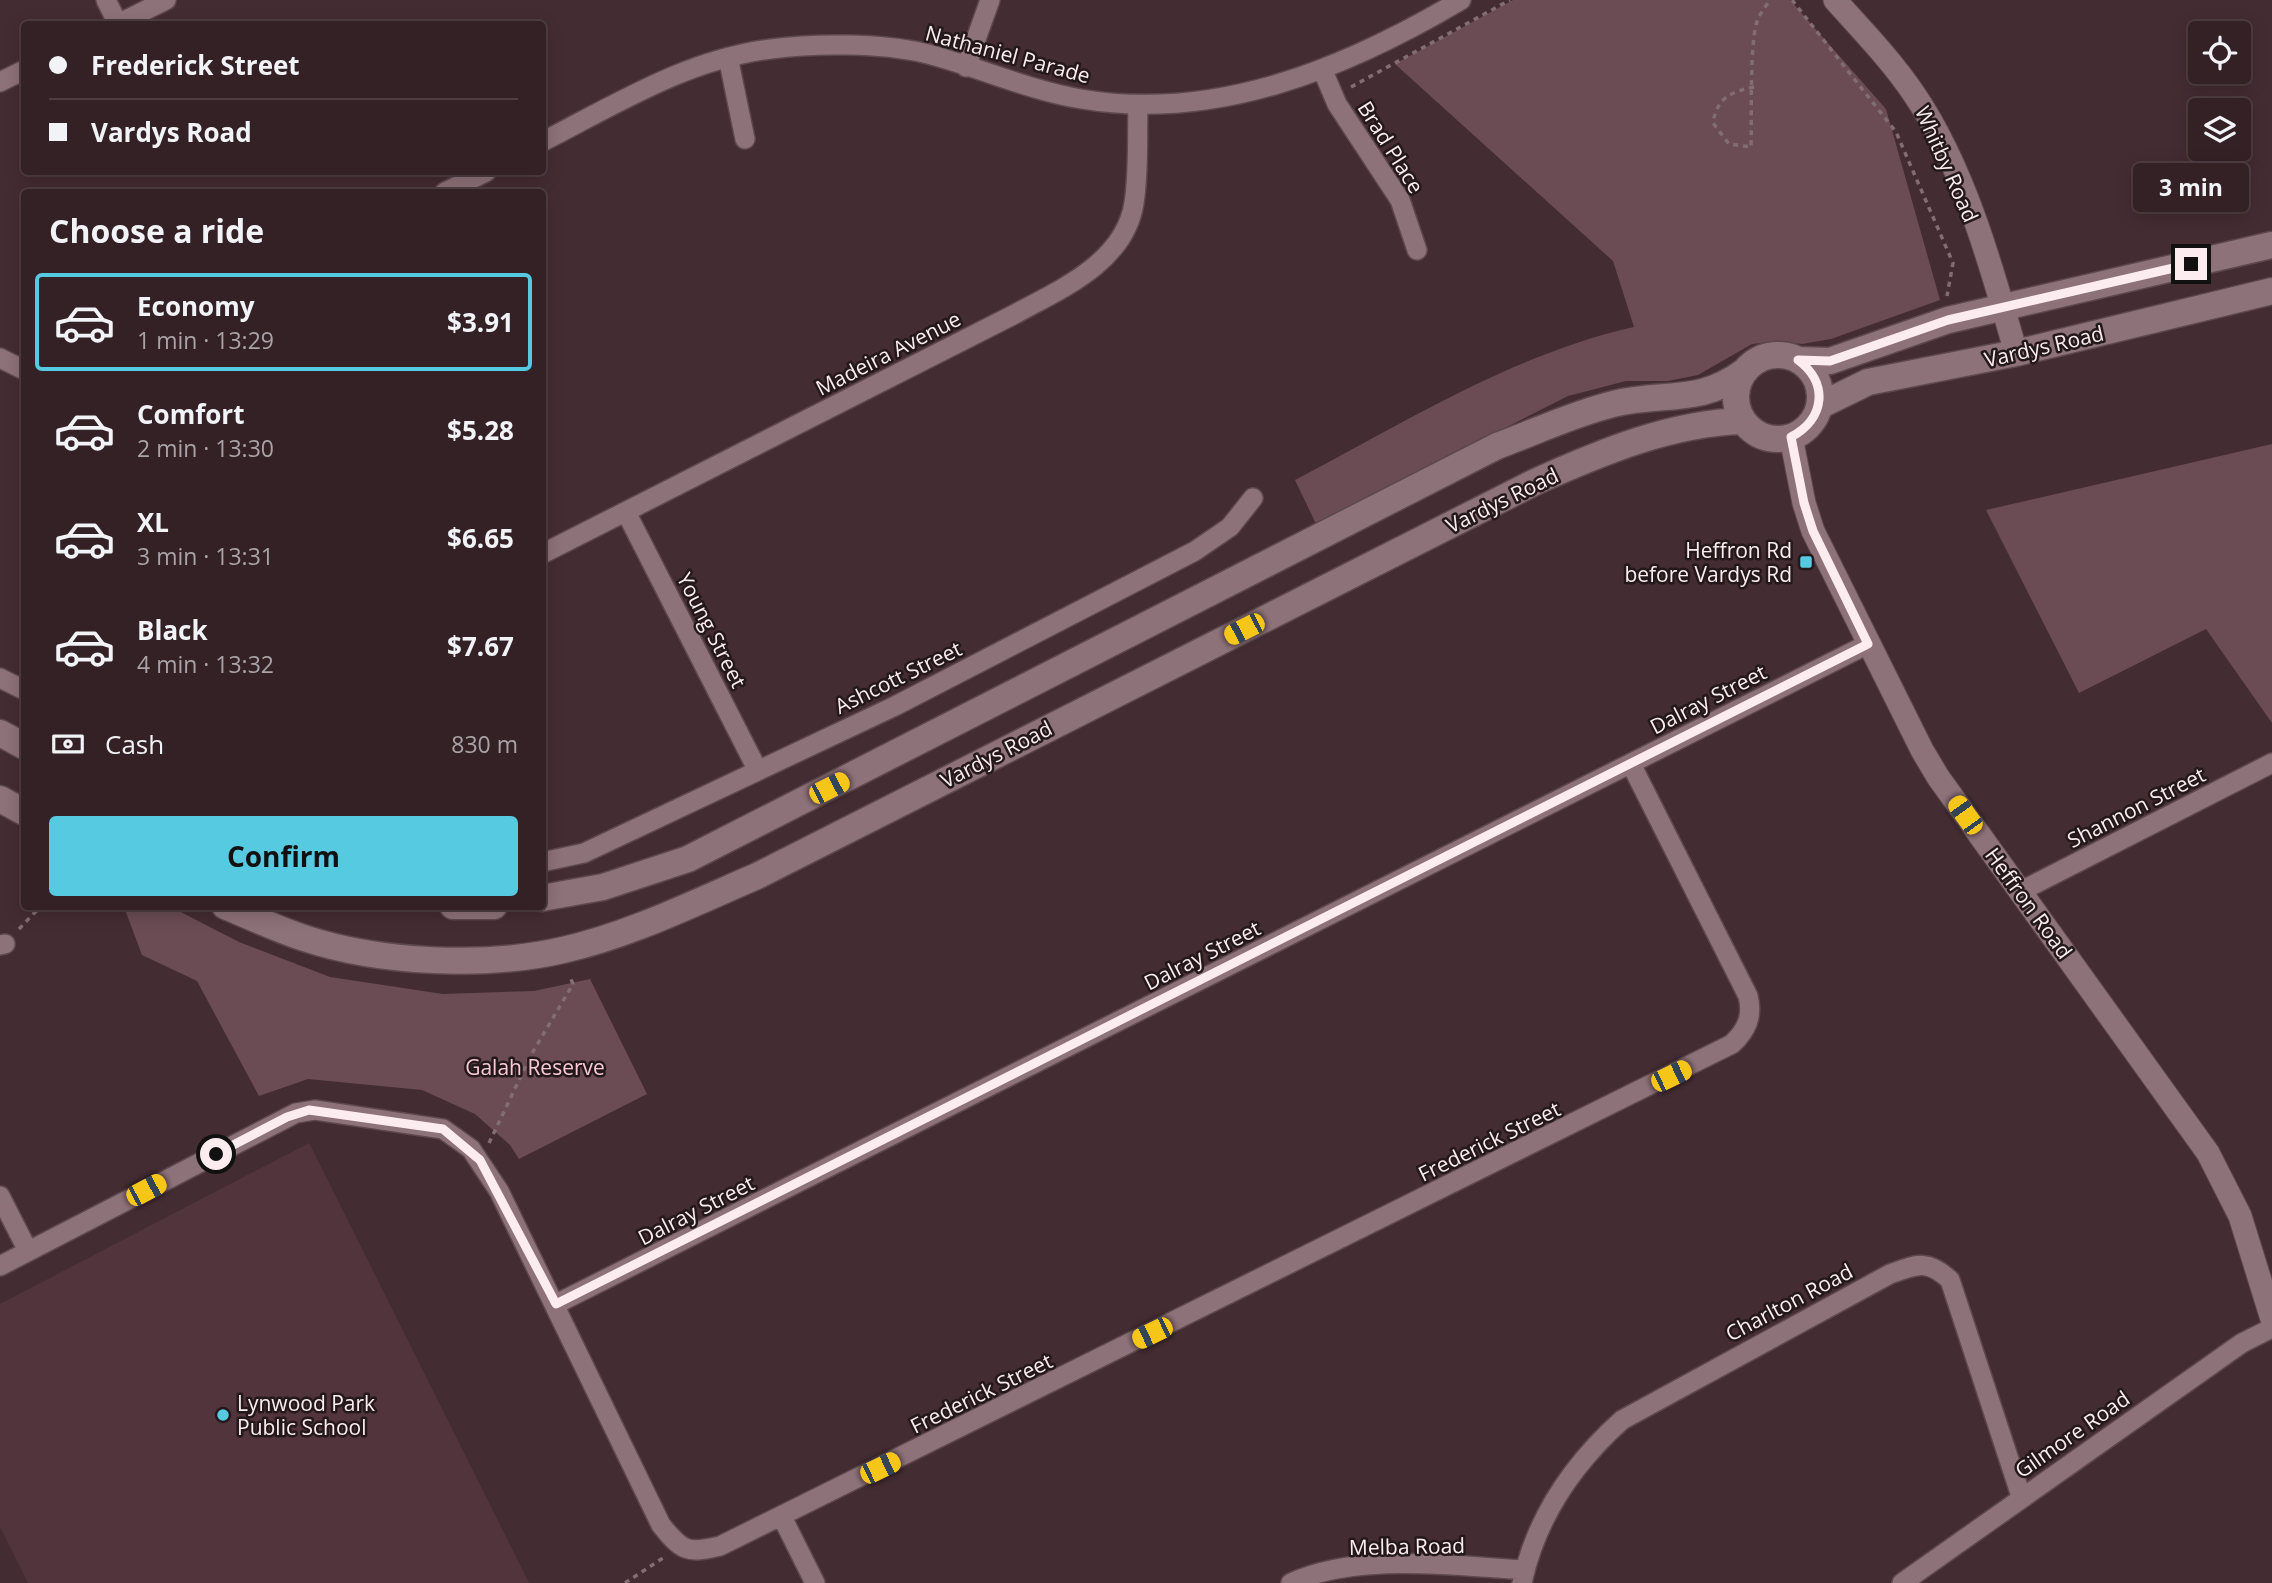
<!DOCTYPE html>
<meta charset="utf-8">
<style>
body{margin:0;font-family:"Open Sans",sans-serif;background:#3e2e32;color:#f1f3f6;height:100vh;display:flex;flex-direction:column;font-size:26px;white-space:nowrap}
*{box-sizing:border-box;margin:0}
p{font-size:23px;color:#a9a3a7}
.icon{flex:none;width:38px;height:38px;fill:none;stroke:currentColor;stroke-width:2;stroke-linecap:round;stroke-linejoin:round}
.map{position:relative;flex:1;overflow:hidden}
.sheet{position:absolute;left:21px;top:189px;width:525px;height:721px;display:flex;flex-direction:column;background:#332126;border-radius:7px;box-shadow:0 4px 18px #0003,0 0 0 2px #4e3e43}
.sheet>*{flex:none}
.top-card{position:absolute;left:21px;top:21px;width:525px;height:154px;border-radius:7px;box-shadow:0 4px 18px #0003,0 0 0 2px #4e3e43;display:grid;align-content:center;height:154px;padding:0 28px;background:#332126}
.controls{position:absolute;left:2188px;top:21px;display:grid;gap:14px}
.controls a{display:grid;place-items:center;width:63px;height:63px;border-radius:7px;background:#332126;box-shadow:0 4px 18px #0003,0 0 0 2px #4e3e43;font-size:35px}
.end{position:absolute;width:32px;height:32px;margin:-16px;border:9px solid #fcecf0;background:#111;box-shadow:0 0 0 4px #111}
.from{border-radius:50%}
.bubble{position:absolute;height:49px;border-radius:7px;background:#332126;box-shadow:0 4px 18px #0003,0 0 0 2px #4e3e43;font-size:23px;font-weight:700;line-height:49px;text-align:center}
.car{position:absolute;width:21px;height:42px;margin:-21px -10px;border-radius:9px;box-shadow:0 0 5px 2px #0007;background:linear-gradient(#f5c518 24%,#345 0 40%,#f5c518 0 76%,#345 0 86%,#f5c518 0)}
.top-card b{display:flex;align-items:center;gap:24px;height:66px;font-size:26px}
.top-card b+b{border-top:2px solid #4e3e43}
.top-card i{width:18px;height:18px;background:#f1f3f6}
ul{padding:0;list-style:none}
li{display:flex;align-items:center;gap:21px;height:98px;margin:0 14px 10px;padding:0 14px;border:4px solid transparent;border-radius:7px}
li div{flex:1}
li b{display:block;font-size:26px}
li em{font-style:normal;font-weight:700}
li.selected{border-color:#55cae0}
li>.icon{width:63px;height:63px;stroke-width:1.5}
h2{padding:0 28px;font-size:32px;line-height:84px}
.pay{display:flex;align-items:center;gap:18px;height:77px;padding:0 28px;font-size:26px}
.pay p{margin-inline-start:auto}
.button{display:flex;gap:14px;margin-top:auto;padding:14px 28px}
.button a{flex:1;height:80px;border-radius:7px;background:#55cae0;color:#111;font-size:28px;font-weight:700;line-height:80px;text-align:center}
.map>svg:first-child{display:block}
.built{fill:#52343c}
.green{fill:#6b4c54}
.lines{fill:none;stroke-linecap:round;stroke-linejoin:round}
.minor-casing{stroke:#5c484d;stroke-width:22}
.tertiary-casing{stroke:#5c484d;stroke-width:25}
.secondary-casing{stroke:#5c484d;stroke-width:29}
.path{stroke:#826d73;stroke-width:3.5;stroke-dasharray:5 5;stroke-linecap:butt}
.minor{stroke:#8e7279;stroke-width:19}
.tertiary{stroke:#8e7279;stroke-width:23}
.secondary{stroke:#8e7279;stroke-width:26}
.route{stroke:#fcecf0;stroke-width:9}
.poi-dot{fill:#55cae0;stroke:#23181b;stroke-width:2.5}
.labels{text-anchor:middle;dominant-baseline:central;stroke-width:5;stroke-linejoin:round;paint-order:stroke}
.street-label{font-size:21px;fill:#fcecf0;stroke:#23181b}
.poi-label{font-size:21px;fill:#fcecf0;stroke:#23181b;text-anchor:end}
.park-label{font-size:21px;fill:#fbc9d5;stroke:#23181b}
</style>
<div class="map">
<svg width="2272" height="1583" viewBox="0 0 2272 1583">
<rect width="100%" height="100%" fill="#442c33"/>
<path class="built" d="M309,1143l220,440h-501l-28,-56v-223z"/>
<path class="green" d="M1513,0h277l96,109 54,191 -109,39 -29,5 -24,-3 -26,3 -54,31 -30,6h-42l-58,15 -252,128 -21,-44c109,-57 218,-126 339,-153l-21,-66 -218,-197z
M2272,444v279l-66,-94 -127,64 -93,-183z
M124,907h47l68,35 91,35 113,17 91,-3 56,-12 57,115 -128,65 -9,-14 -35,-31 -53,-24 -114,-11 -49,17 -62,-115 -55,-26z"/>
<g class="lines">
<defs>
<path id="minor" d="M106,0l12,24
M118,24l48,-24
M728,57l17,82
M966,67l24,-67
M1323,71l14,33 63,96 17,50
M0,82l24,-12
M542,142c74,-38 146,-83 229,-93 44,-6 109,-6 153,4 52,13 103,37 157,46 136,23 265,-31 380,-99
M445,192l41,-20
M0,358l24,12
M626,512l131,257
M542,554l473,-240c46,-25 110,-52 119,-111 5,-31 3,-66 4,-98
M0,678l24,12
M542,862l42,-9 311,-147 300,-155 35,-24 23,-29
M2021,891l251,-128
M0,945l5,-1
M0,1196l28,55
M0,1266l296,-153 19,-3 128,19 28,20 28,42 162,334c21,26 26,29 59,21l1012,-502c15,-14 21,-28 16,-48l-117,-232
M556,1304l1312,-660
M782,1517l33,66
M1291,1583c65,-31 164,-17 234,-13
M1522,1583c14,-65 52,-120 100,-163l268,-146c27,-10 38,-15 60,6l71,216
M1902,1583l340,-240 30,-15"/>
<path id="tertiary" d="M1835,0c27,30 56,60 79,94 50,73 78,174 102,259
M1791,437l13,66 9,28 109,219 16,27 270,376 32,63 32,103"/>
<path id="secondary" d="M1736 397a42 42 0 1 1 84 0a42 42 0 1 1-84 0Z
M1798,360l32,1 118,-41 324,-75
M1819,406l49,-24 148,-29 256,-62
M0,733l24,13
M0,799l24,13
M542,898l61,-11 85,-28 809,-413c38,-14 76,-32 116,-42 52,-13 85,2 132,-33
M225,906c26,11 52,23 79,32 75,25 182,30 259,12 67,-15 131,-47 194,-74l780,-395c65,-29 134,-58 206,-60
M453,906h41"/>
</defs>
<use href="#minor" class="minor-casing"/>
<use href="#tertiary" class="tertiary-casing"/>
<use href="#secondary" class="secondary-casing"/>
<path class="path" d="M1792,0l104,132 57,131 -6,33
M1351,87l159,-87
M1754,87c-24,5 -37,11 -41,36l16,21 22,3c1,-27 -2,-108 7,-128 3,-7 8,-13 12,-19
M19,929l22,-23
M489,1143l42,-88 42,-71 -3,-7
M625,1583l41,-27"/>
<use href="#minor" class="minor"/>
<use href="#tertiary" class="tertiary"/>
<use href="#secondary" class="secondary"/>
</g>
<g class="lines">
<path class="route" d="M216,1154l71,-37 22,-7 134,19 37,31 76,144 1312,-660 -55,-113 -9,-28 -13,-66c34,-18 38,-54 7,-77l32,1 118,-41 243,-56"/>
</g>
<g class="poi-dot">
<rect x="1799" y="555" width="14" height="14" rx="3.5"/>
<circle cx="223" cy="1415" r="7"/>
</g>
<g class="labels">
<g class="street-label">
<text transform="translate(1008 54) rotate(15)">Nathaniel Parade</text>
<text transform="translate(1391 147) rotate(58)">Brad Place</text>
<text transform="translate(1947 164) rotate(66)">Whitby Road</text>
<text transform="translate(2044 346) rotate(-13)">Vardys Road</text>
<text transform="translate(888 353) rotate(-27)">Madeira Avenue</text>
<text transform="translate(1502 500) rotate(-26)">Vardys Road</text>
<text transform="translate(712 630) rotate(63)">Young Street</text>
<text transform="translate(898 677) rotate(-26)">Ashcott Street</text>
<text transform="translate(1708 699) rotate(-27)">Dalray Street</text>
<text transform="translate(996 754) rotate(-27)">Vardys Road</text>
<text transform="translate(2136 807) rotate(-27)">Shannon Street</text>
<text transform="translate(2029 903) rotate(54)">Heffron Road</text>
<text transform="translate(1202 955) rotate(-27)">Dalray Street</text>
<text transform="translate(1489 1141) rotate(-26)">Frederick Street</text>
<text transform="translate(696 1210) rotate(-27)">Dalray Street</text>
<text transform="translate(1789 1302) rotate(-28)">Charlton Road</text>
<text transform="translate(981 1393) rotate(-26)">Frederick Street</text>
<text transform="translate(2072 1434) rotate(-35)">Gilmore Road</text>
<text transform="translate(1407 1546) rotate(-1)">Melba Road</text>
</g>
<g class="poi-label">
<text x="1792" y="550">Heffron Rd<tspan x="1792" dy="24">before Vardys Rd</tspan></text>
<text x="237" y="1403" text-anchor="start">Lynwood Park<tspan x="237" dy="24">Public School</tspan></text>
</g>
<g class="park-label">
<text x="535" y="1067">Galah Reserve</text>
</g>
</g>
</svg>
<div class="controls">
<a><svg class="icon" aria-label="locate" viewBox="0 0 24 24"><circle cx="12" cy="12" r="6"/><path d="M12 2v4M12 18v4M2 12h4M18 12h4"/></svg></a>
<a><svg class="icon" aria-label="layers" viewBox="0 0 24 24"><path d="M12 4l9 5-9 5-9-5zM3 14l9 5 9-5"/></svg></a>
</div>
<i class="end from" style="left:216px;top:1154px"></i>
<i class="end" style="left:2191px;top:264px"></i>
<div class="bubble" style="left:2133px;top:163px;width:116px">3 min</div>
<i class="car" style="left:1244px;top:629px;rotate:243deg"></i>
<i class="car" style="left:829px;top:788px;rotate:63deg"></i>
<i class="car" style="left:1965px;top:815px;rotate:324deg"></i>
<i class="car" style="left:1671px;top:1076px;rotate:64deg"></i>
<i class="car" style="left:146px;top:1190px;rotate:62deg"></i>
<i class="car" style="left:1152px;top:1333px;rotate:244deg"></i>
<i class="car" style="left:880px;top:1468px;rotate:64deg"></i>
<div class="top-card">
<b><i class="from"></i>Frederick Street</b>
<b><i></i>Vardys Road</b>
</div>
<section class="sheet">
<h2>Choose a ride</h2>
<ul>
<li class="selected"><svg class="icon" aria-label="car" viewBox="0 0 24 24"><path d="M5 17H2v-5l4-1 3-4h7l3 4 3 1v5h-3M9 17h6M6 11h13"/><circle cx="7" cy="17" r="2"/><circle cx="17" cy="17" r="2"/></svg><div><b>Economy</b><p>1 min · 13:29</p></div><em>$3.91</em></li>
<li><svg class="icon" aria-label="car" viewBox="0 0 24 24"><path d="M5 17H2v-5l4-1 3-4h7l3 4 3 1v5h-3M9 17h6M6 11h13"/><circle cx="7" cy="17" r="2"/><circle cx="17" cy="17" r="2"/></svg><div><b>Comfort</b><p>2 min · 13:30</p></div><em>$5.28</em></li>
<li><svg class="icon" aria-label="car" viewBox="0 0 24 24"><path d="M5 17H2v-5l4-1 3-4h7l3 4 3 1v5h-3M9 17h6M6 11h13"/><circle cx="7" cy="17" r="2"/><circle cx="17" cy="17" r="2"/></svg><div><b>XL</b><p>3 min · 13:31</p></div><em>$6.65</em></li>
<li><svg class="icon" aria-label="car" viewBox="0 0 24 24"><path d="M5 17H2v-5l4-1 3-4h7l3 4 3 1v5h-3M9 17h6M6 11h13"/><circle cx="7" cy="17" r="2"/><circle cx="17" cy="17" r="2"/></svg><div><b>Black</b><p>4 min · 13:32</p></div><em>$7.67</em></li>
</ul>
<div class="pay"><svg class="icon" aria-label="cash" viewBox="0 0 24 24"><path d="M3 7h18v10H3z"/><circle cx="12" cy="12" r="2"/></svg>Cash<p>830 m</p></div>
<div class="button"><a>Confirm</a></div>
</section>
</div>
